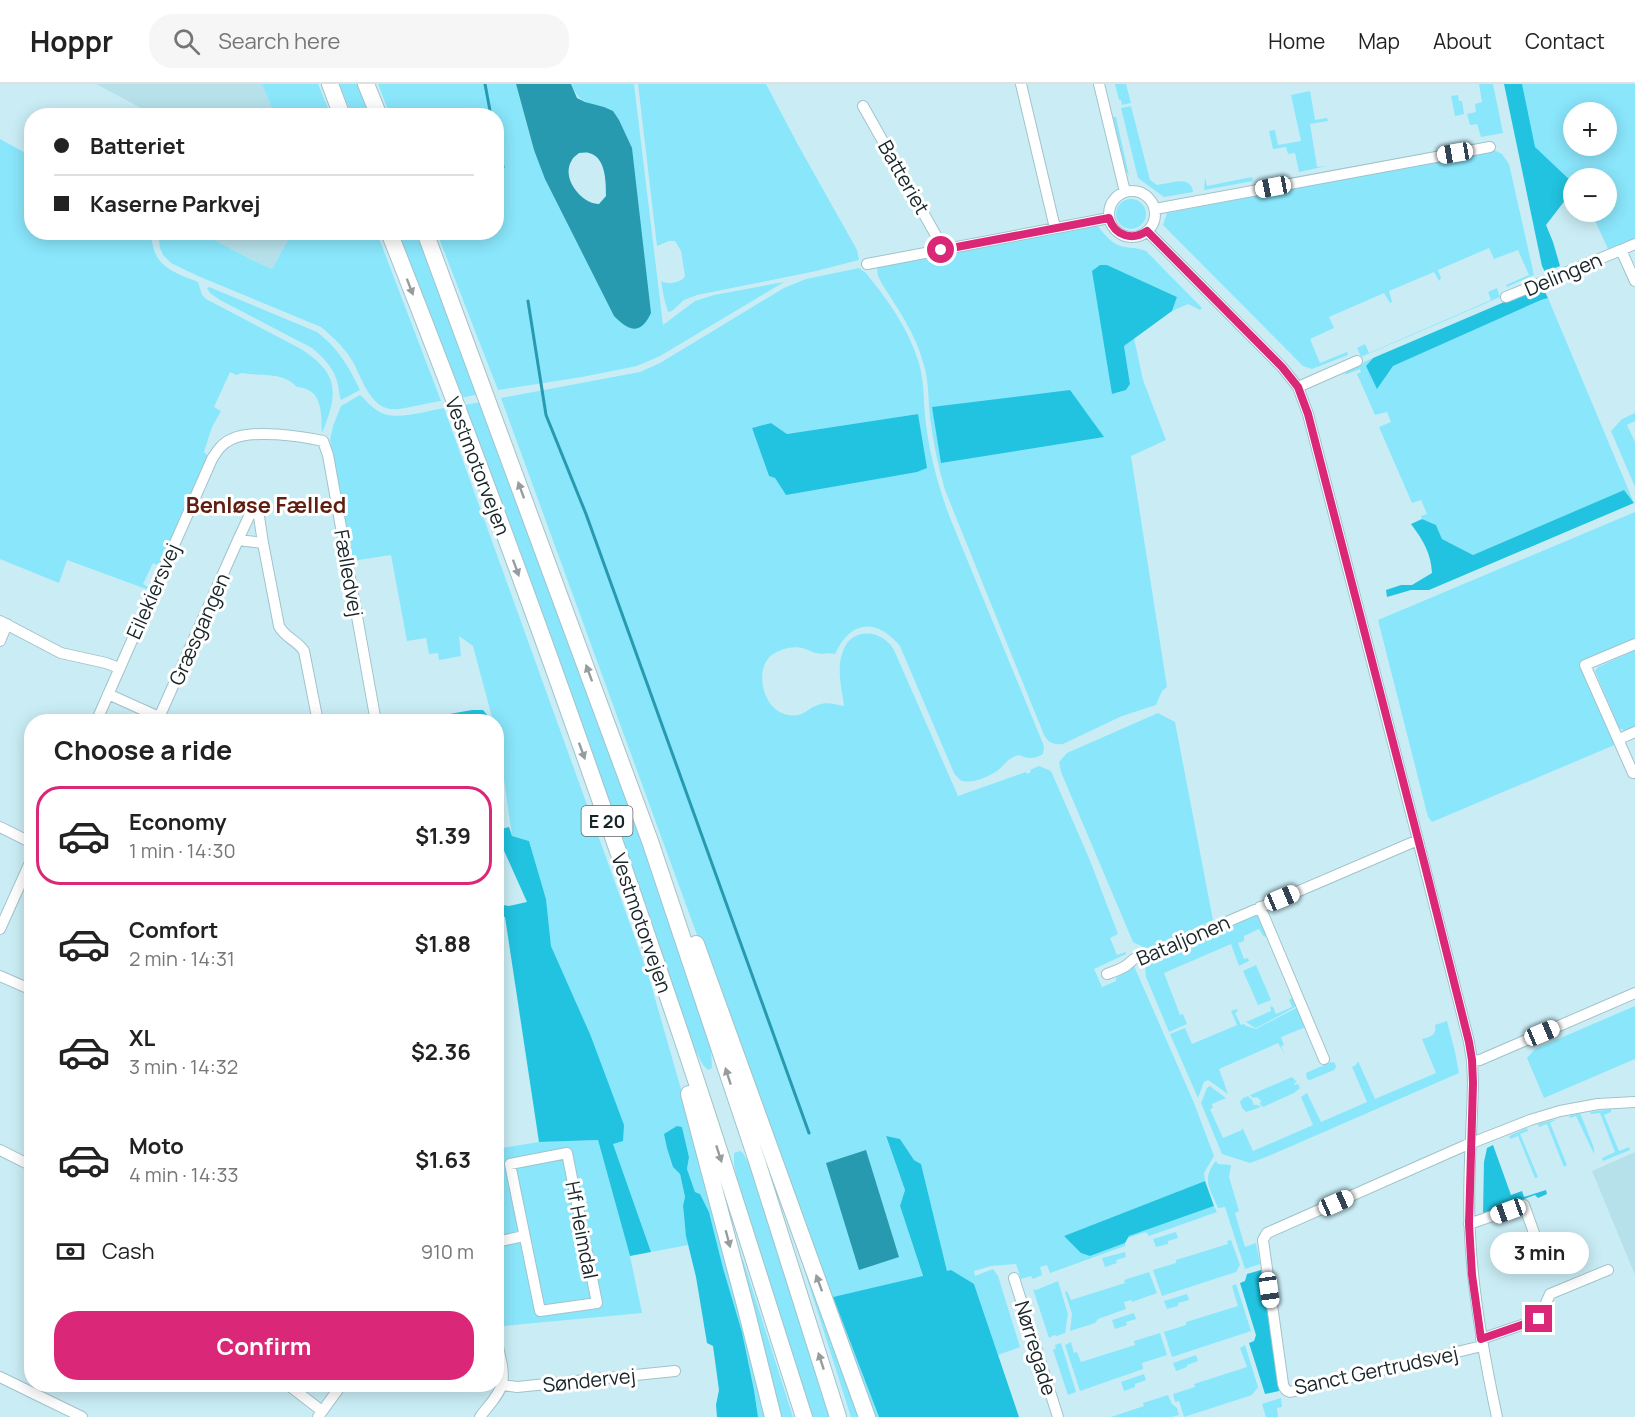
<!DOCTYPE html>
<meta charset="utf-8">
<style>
body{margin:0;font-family:Manrope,sans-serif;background:#f6f6f6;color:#222;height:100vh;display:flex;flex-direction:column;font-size:22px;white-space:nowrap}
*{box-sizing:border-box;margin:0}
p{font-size:20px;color:#767676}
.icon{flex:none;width:33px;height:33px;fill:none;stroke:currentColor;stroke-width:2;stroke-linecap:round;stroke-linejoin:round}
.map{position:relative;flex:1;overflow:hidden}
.panel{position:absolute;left:24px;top:630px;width:480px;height:678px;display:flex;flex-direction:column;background:#fff;border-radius:24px;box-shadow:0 3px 15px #0003}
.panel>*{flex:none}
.hud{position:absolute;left:24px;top:24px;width:480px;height:132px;border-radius:24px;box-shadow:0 3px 15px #0003;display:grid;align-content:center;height:132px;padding:0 30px;background:#fff}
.tools{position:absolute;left:1563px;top:18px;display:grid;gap:12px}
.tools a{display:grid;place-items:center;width:54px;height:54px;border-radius:50%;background:#fff;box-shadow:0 3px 15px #0003;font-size:30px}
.end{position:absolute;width:27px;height:27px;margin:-14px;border:8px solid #db2777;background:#fff;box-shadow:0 0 0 3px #fff}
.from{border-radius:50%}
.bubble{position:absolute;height:42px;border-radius:21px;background:#fff;box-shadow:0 3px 15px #0003;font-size:20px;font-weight:700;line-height:42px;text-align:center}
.car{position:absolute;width:18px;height:36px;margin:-18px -9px;border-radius:8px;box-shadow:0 0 4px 2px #0007;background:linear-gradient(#fff 24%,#345 0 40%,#fff 0 76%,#345 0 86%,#fff 0)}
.hud b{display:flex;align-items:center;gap:21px;height:57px;font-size:22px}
.hud b+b{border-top:2px solid #e0e0e0}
.hud i{width:15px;height:15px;background:#222}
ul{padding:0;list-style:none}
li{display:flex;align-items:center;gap:18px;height:99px;margin:0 12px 9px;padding:0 18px;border:3px solid transparent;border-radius:24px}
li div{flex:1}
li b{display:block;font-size:22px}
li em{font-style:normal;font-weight:700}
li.selected{border-color:#db2777}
li>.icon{width:54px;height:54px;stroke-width:1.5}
h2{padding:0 30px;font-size:27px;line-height:72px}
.pay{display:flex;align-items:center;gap:15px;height:66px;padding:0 30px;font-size:22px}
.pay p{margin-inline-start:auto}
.button{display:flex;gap:12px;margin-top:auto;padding:12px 30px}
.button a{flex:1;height:69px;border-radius:24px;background:#db2777;color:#fff;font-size:24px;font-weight:700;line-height:69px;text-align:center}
header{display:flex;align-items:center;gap:36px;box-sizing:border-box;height:84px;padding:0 30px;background:#fff;border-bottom:2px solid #e0e0e0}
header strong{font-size:28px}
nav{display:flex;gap:33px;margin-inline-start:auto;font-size:21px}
.search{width:420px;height:54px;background:#f6f6f6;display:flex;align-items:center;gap:15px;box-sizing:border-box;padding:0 21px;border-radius:24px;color:#767676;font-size:22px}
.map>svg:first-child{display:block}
.built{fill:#b6e1eb}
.green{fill:#8ae6fb;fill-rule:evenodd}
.forest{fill:#21c3e0}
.water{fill:#279ab0;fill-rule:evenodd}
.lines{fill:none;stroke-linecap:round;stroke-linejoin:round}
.stream{stroke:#279ab0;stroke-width:3}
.minor-casing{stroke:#a1c3cb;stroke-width:12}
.highway-casing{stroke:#a1c3cb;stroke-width:18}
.minor{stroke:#fff;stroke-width:10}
.highway{stroke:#fff;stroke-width:16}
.oneway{fill:#979d9e}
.route{stroke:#db2777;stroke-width:8}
.labels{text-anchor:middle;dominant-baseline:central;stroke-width:6;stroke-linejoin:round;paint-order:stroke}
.shield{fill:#fff;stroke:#5d6668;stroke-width:1.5}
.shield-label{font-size:18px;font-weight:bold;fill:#182528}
.street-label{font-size:20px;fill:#182528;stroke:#fff}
.quarter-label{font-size:22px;font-weight:bold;fill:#611e10;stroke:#fff}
</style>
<header>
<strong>Hoppr</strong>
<div class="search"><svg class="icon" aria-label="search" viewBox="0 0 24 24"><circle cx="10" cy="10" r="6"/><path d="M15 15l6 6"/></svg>Search here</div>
<nav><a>Home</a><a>Map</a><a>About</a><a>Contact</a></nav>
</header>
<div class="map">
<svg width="1635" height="1333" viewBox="0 0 1635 1333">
<rect width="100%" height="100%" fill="#caedf5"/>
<path class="built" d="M96,0h166l13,31h-121z
M201,149h91l-20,36 -18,-8z
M1635,1068v123l-43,-104z"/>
<path class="green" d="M262,0h56l13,31h-56z
M339,0h21l12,31h-20z
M378,0h138l18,66 80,166 -10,-209c-20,-5 -24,-4 -33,-23h63l29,241 32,-24 19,-6 70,-13 -124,74 -23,10 -55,11 -84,13 -61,-157 59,-1v-116l-106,-1z
M638,0h128l31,59 60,107 2,10 -43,11 -119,24 -13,5 -12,11 -4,1 -4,-14 -3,-17c8,4 15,2 22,-2l2,-3 -4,-25 -6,-10h-6l-12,5z
M1115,0h11l5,19 -9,2 -1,-5h-2z
M1479,0h14l10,49 -22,4 -4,-13 -7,1 -3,-11 9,-2 -1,-8 7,-2z
M1516,0h119v162l-3,-6 -24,9 -17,-37h15v-34h-32l-1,7 -33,15zM1574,28h32v34h-32z
M1310,7l5,29 12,-2 1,3 -18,3 7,43 10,-1 -28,6 -4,-19 -7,1 -2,-7 -13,2 -4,-18 6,-1 3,15 23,-4 -10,-46z
M1458,11l1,6h3l2,13 -9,2 -4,-20z
M1131,22l19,74 7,5c13,-1 34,-11 36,7l-29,5 -26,-19 -17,-70z
M1113,33h3l13,59 -3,-5z
M0,55l31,17 1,76 119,1c2,33 19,38 47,49l4,13 4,4 95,50c39,25 37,45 21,84 -1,-21 1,-44 -25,-46 -15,-16 -35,-10 -55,-14l-6,2 -6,-3 -16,35 7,4 -9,16 -8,25 5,5 -50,109 -6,-3 -10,21 7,4 -1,2 -82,-30 -8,23 -59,-24z
M1494,66l8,4 7,10 25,111 -27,12 -1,-2 23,-10 -11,-25 -24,9 -5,-11 -51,22 3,8 -2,3 -5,-9 -45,19 3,11 -2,1 -6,-10 -55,24 5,11 -24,11 10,24 27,-11 1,3 -36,14 -9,-3 -140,-141 4,-12z
M1252,93l1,4 -49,9 1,-12 2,8z
M1116 130a15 15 0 1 1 30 0a15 15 0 1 1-30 0Z
M1097,141c8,10 15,20 28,22 7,1 14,1 21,4l56,57 -2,2 -12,-6 -16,7 5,-14 -70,-32 5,129 14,-4 4,-6 -6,-38 10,-8 9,42 23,60 -35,16 36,231 -5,4 -6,14 -34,11 -59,28c-10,1 -14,-1 -19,-9l-99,-245c-7,-24 -12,-48 -15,-73 -2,-19 -1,-37 -7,-55 -8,-29 -25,-53 -41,-78l-4,-8 -1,-8h2l2,-3z
M158,149h43l53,28 18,8 20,-36h85l64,168c-14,2 -28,6 -42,8 -28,4 -36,-29 -46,-47 -8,-14 -20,-25 -32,-35l-123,-51 -27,-13 -8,-8 -3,-7z
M397,149h20l63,161 -20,4z
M859,184l7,5c21,26 42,55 52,87 7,22 5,42 8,64 4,33 13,64 24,94l94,228 -1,8c-8,5 -15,5 -24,1 -12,3 -13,9 -22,16 -9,6 -27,14 -37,9 0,-1 -6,-6 -6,-7l-54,-127c-24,-28 -49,-26 -65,8 -8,-2 -12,1 -18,-1 -3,0 -6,-2 -9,-3 -11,-5 -24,-3 -35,4 -19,13 -11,51 9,59 21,8 23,-5 39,-9 7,-2 16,1 23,2 -2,-17 -8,-38 -1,-55 9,-25 40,-21 51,-1l64,146 68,-24 1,2 4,-2 -1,-2 9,-4 12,5 38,87 29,76 -8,4 7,17 9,-3v2l-32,15 8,18 14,-6v-3l13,-8 3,-5 2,1 60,137 20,53 -10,17 1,8 -141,55 26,20 35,-13v3l-75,27 -3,-8 -7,2 2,8 -9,4 -2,-3 -10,3 -5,-15 -25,2 -17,5 1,5 18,-7 5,7 22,71 -22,8 -24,-71 -27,-13 -26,-107 -7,-4 -14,-21 -14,-2 19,53 -5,16 23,71 -90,20 46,120h-6l-372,-1019 139,-26 20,-9 124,-75 22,-9zM918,330l-132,81 -11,-17 -6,-2 -17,-48 19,-5 16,11z
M209,203l108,45c21,16 32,35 43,58l-19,10c-2,-5 -2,-10 -3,-15 -3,-16 -14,-27 -26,-37l-92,-48 -10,-7 -3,-5z
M1497,204l3,9 -139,60 -4,-9 8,-4 4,9 122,-53 -3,-8z
M1548,214l86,205 -10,-13 -151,65 -31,-16 -6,-14 -14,-6 -1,-3 6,-2 -6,-14 -9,3 -33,-76 12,-5 -4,-10 -12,3 -18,-41 4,-2 -1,-3 -15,6 1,-3 17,-8 1,-2 9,-4 -7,8 11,22 16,-22 148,-66z
M360,311c6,5 11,12 18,16 16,11 48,0 66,-3l204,566 64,223 56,220h-10l-4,-27 -12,-58 -19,-64 -14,-56 -9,-18 -5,-2 -8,-23 2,-12 -7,-30 -5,-1 -8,6 4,35 7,7 5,23 -2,9 1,12 4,27 -37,7 -39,-109 -22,-109 -39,-88 -5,-47 -17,-58 -17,-5 -12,-86 -3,-14 -1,-14 -3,-1 -20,-75 -14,-10 2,20 -22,4 -1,-7 -9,1 -3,-16 -19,3 -16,-86 -39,6 -22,-121 3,-14 8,-20z
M482,318l128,349 95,272 6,27 1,18 -4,2 -5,-5 -8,-15 -232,-645z
M1635,329v8l-8,4 8,17v45l-24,-56 11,-12z
M1635,428v127l-53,23 35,82 -185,78 -4,-5 -50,-197z
M1635,566v78l-9,3 -7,-3 -24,-57 3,-4z
M1158,629l17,9 38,198 -60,28h-8l-12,-6 -72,-170 -2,-10 8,-9z
M1253,831h5c5,5 9,15 8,21l-2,1 -5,-8 -15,7v5l-6,2 6,16 4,-1 1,3 -10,5 -8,-22 -67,29 16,42 3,-1 4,10 -18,8 -23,-55 -1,-11 3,-6z
M1256,881l15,35 -13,5 -15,-34z
M1294,913l3,9 -37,20 -5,2 -9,-6 25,-11 -1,-5 3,1 3,7 16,-7 -3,-7z
M1635,922v53l-91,39 -17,-40 8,-9z
M1298,923l8,20 -25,10 3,8 -3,1 4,9 -7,-12 -59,26 9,25 -20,-14 -4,2 -6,16 -28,-64 15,-6 7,16 45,-19 -6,-14 6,-2 1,2 -3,2 6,12 3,-1 2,2 10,3z
M1447,937l8,31 4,21 -188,82 -21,8 -28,-9 -21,-51 6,-15 3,-2 16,12 -14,6 1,4 -3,1 13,29 19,-8v-3l11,24 60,-26 -12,-28 6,-4 14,29 46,-20 -15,-35 4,-2 2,-4 17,38 61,-26 -14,-34c7,-2 15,-3 13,-14z
M1331,978l4,1 1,4 -2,3 -24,10 -3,-1 -1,-6z
M1292,993l5,5 -3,1 1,2 3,-1 2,4 -6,5 -31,14 -3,-3 1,-3 -4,-4 -4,1 -3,-3z
M1248,1012l4,4 2,5h4l3,2 -15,5 -4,-4 -2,-6 3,-4z
M1611,1025v3l-7,3 15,36 10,-4 1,3 -27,11 -1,-3 13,-6 -15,-39 -9,1 -1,-2z
M1580,1029l14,35v6l-18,-38 -6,2 -1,-2z
M1557,1035l-7,4 17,42 -3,2 -17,-43 -8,3 -1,-3z
M1527,1044l1,3 -8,3 18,43 -3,1 -17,-42 -8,3 -1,-3z
M598,1056l32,116 12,57 -138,13 -8,-33v-144l43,-7z
M740,1067l3,2 12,22 76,242h-21l-73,-237 -3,-16v-11z
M1216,1077l2,3 13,1 -2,12 10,34 -4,2 10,34 11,-4 4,21 -15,5 -20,-62 -7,1c-8,-19 -17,-29 -2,-47z
M1214,1122l3,6 -68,24 -3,-4 -18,6 1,-2z
M1176,1148l2,6 -10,3v3l-12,3 -3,-8z
M1231,1156l9,25 -4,7 -74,24 -9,-26 23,-7v-3l52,-16 -1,-3z
M798,1159l65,174h-12l-55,-173z
M1125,1168l1,5 -10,3 1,3 -12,4 -3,-9z
M743,1176l50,157h-12l-41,-155z
M1149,1188l8,21 -25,9 -1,-2 -7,2 2,7 -28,10 -3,4 -25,8 2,-17 -7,-22 2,-1 4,9 54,-17 -1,-3z
M1058,1197l10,33 -3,19 -8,3 -3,-1 -5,3 -16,-49 3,1z
M1236,1200l15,47 -79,26 -8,-25 22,-7v-3l52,-16 -6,-20z
M1187,1210l2,6 -11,3v3l-11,3 -3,-8z
M1134,1229l2,6 -10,3 1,3 -12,4 -3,-9z
M1160,1249l7,22 -25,8 1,6 -63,22 -15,-46 6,-3 3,11 3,-1 4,10 54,-17 -1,-4z
M1061,1259l15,49 -8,3 -15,-45 3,-2 -1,-3z
M1245,1261l13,42 -6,8 -68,22 -5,-16 -4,1 -2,-8 22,-7 -1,-3 53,-17 -7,-19z
M1196,1271l2,6 -11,4v2l-11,4 -3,-8z
M1144,1290l2,6 -11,4v3l-11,4 -3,-9z
M1168,1311l4,9 5,4 2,7 -8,2h-60l33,-11 -1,-3z
M1281,1314l1,9 -5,1 1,9h-12l-4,-13z"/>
<path class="forest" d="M1504,0h18l13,63 38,36v7l-27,35 7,17 7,24 -15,6 -3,-6z
M1100,181h7l70,32 -5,14 -48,35 6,38 -4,6 -14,4 -20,-123z
M1542,202l6,12 -7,2 -148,66 -16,23 -11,-23 7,-8z
M1070,306l34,47 -163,26 -9,-56z
M918,330l9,54 -10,4 -131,23 -11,-17 -6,-2 -17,-48 19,-5 16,11z
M1624,406l10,13 -205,87h-18l-24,7 -1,-7 15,-5h11l20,-12c-1,-20 -9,-33 -21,-49l11,-5 14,6 6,14 31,16z
M472,626h11l9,11h-47l-1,-6z
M509,743l3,9 17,5 17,58 5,47 39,88 34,91 -1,16 -10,3 38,108 -21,4 -32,-116 -59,2 -34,-225 -8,-1v-12l12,2 18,-4 -30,-67v-5z
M677,1042l5,1 7,30 -2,12 8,23 5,2 9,18 14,56 19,64 12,58 4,27h-41l-1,-12 3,-15 -6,-44 -6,-3 -11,-66 -10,-41 -3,-30 2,-9 -5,-23 -7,-7 -6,-19 -3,-14z
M886,1052l14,3 14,21 7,4 26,107 4,-1 23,14 45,133h-140l-46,-120 90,-21 -23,-70 5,-16z
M1493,1061l18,50 11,-4 2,6 22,-7 1,4 -9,4 -3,-3 -52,19 1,-52 3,-14z
M1205,1097l9,25 -85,30 -4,7 -35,13 -9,-3 -17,-17z
M1261,1186l17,110 1,11 -14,3 -16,-51 5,-2 2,-6 -16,-52 5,-2 2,-7z"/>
<path class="water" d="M516,0h55l6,14 8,4 19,5 9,4 6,9 13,28 19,165c-11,23 -22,18 -37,3l-69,-137 -11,-29zM579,69c3,0 7,-1 10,0 17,4 17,29 17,43l-7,8c-17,0 -39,-26 -27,-44 1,-3 5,-5 7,-7z
M866,1066l33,107 -40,13 -33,-107z"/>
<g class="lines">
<path class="stream" d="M485,0l6,32
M496,55l7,28
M528,217l18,114 40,99 223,619"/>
<defs>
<path id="minor" d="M1021,0l34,144
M1099,0l26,108
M863,22l75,133 3,11
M1109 130a23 23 0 1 1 46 0a23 23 0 1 1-46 0Z
M1155,125l335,-62
M1147,147l135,136 16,20 10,27 110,426 51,202 3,19 1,22c-1,50 -6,102 -3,152 3,62 14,122 27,182
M1635,160l-14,6 14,31
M867,180l242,-46
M1506,213l115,-47
M1298,303l59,-26
M238,456l14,-30 3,-3 3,3 5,33
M0,537l61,32 45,10 13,5
M0,557l7,-17
M1635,560l-50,21 48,108h2
M108,610l51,23
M96,638l116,-263c5,-8 10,-16 20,-20 21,-10 68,-3 91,2l5,14 48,267
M157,638l81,-182 25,3 16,83c6,12 18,14 25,25l14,71
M1619,655l16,-7
M0,743l32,16
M1260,823l64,152
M0,845l32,-71
M1107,890c6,-2 15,-5 20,-9 8,-7 6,-7 18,-8l273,-117
M0,892l32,14
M1472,977l8,-1 155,-67
M0,1066l32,16
M567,1069l30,150 -57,8 -30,-147z
M1469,1140l55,-19 10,28
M496,1158l28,-6
M1014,1194l44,139
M1481,1255l58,-20 11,-25 58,-24
M1482,1262l-192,46c-4,-1 -6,-4 -7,-8l-20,-144 4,-7 197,-87 66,-26 30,-9 38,-7 37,-2
M0,1293l82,40
M287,1300l35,27
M502,1301l15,2 158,-16
M318,1333l24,-33
M480,1333c7,-10 19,-21 22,-33 3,-14 -3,-31 -6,-45"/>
<path id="highway" d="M330,0l12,32
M366,0l13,32
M389,148c100,252 192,508 279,765 48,139 91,280 136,420
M425,148l225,609 107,320 81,256
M696,860l171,473
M689,1010l57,215 27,108"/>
</defs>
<use href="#minor" class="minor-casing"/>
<use href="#highway" class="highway-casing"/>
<use href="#minor" class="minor"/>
<use href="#highway" class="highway"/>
</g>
<defs><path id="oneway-solid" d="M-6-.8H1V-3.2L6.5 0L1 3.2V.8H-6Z" transform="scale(1.5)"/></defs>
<g class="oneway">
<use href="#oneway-solid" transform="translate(410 203) rotate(69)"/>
<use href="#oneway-solid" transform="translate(521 406) rotate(-110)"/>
<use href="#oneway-solid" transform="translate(516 484) rotate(70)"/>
<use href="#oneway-solid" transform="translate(589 589) rotate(-110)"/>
<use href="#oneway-solid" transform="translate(582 667) rotate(70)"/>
<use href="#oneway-solid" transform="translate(728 992) rotate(-108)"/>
<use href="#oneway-solid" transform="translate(719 1070) rotate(72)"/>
<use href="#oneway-solid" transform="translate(728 1155) rotate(75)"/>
<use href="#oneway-solid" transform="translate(819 1199) rotate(-110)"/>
<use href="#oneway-solid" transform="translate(821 1277) rotate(-108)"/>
</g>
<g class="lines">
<path class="route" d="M941,166l168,-32c6,18 23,23 38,13l135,136 16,20 10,27 116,448 45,180 3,18 1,23 -4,141 3,51 9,64 58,-20"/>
</g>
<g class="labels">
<rect class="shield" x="581.5" y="722" width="51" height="30" rx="4.5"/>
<g class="shield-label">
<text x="607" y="737">E 20</text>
</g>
<g class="street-label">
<text transform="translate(904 93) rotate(60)">Batteriet</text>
<text transform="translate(1563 190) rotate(-23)">Delingen</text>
<text transform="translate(478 382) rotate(69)">Vestmotorvejen</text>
<text transform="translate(349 489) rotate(80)">Fælledvej</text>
<text transform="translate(153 507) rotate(-66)">Eilekiersvej</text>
<text transform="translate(199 545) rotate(-66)">Græsgangen</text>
<text transform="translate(642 839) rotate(71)">Vestmotorvejen</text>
<text transform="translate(1183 856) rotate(-23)">Bataljonen</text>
<text transform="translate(582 1146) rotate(79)">Hf Heimdal</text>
<text transform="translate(1036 1264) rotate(73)">Nørregade</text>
<text transform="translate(1376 1286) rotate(-12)">Sanct Gertrudsvej</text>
<text transform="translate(589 1296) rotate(-6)">Søndervej</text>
</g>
<g class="quarter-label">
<text x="266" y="421">Benløse Fælled</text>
</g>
</g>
</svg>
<div class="tools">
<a>+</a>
<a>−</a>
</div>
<i class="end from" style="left:941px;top:166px"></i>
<i class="end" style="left:1539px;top:1235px"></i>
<div class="bubble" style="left:1490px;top:1148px;width:99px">3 min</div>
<i class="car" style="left:1455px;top:69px;rotate:260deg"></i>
<i class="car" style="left:1273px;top:103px;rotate:259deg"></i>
<i class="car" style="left:1282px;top:814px;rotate:67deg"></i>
<i class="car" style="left:1542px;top:949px;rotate:67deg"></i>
<i class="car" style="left:1336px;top:1119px;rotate:66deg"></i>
<i class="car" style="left:1508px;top:1127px;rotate:250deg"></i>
<i class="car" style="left:1269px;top:1206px;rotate:172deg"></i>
<div class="hud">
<b><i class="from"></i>Batteriet</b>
<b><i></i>Kaserne Parkvej</b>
</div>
<section class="panel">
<h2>Choose a ride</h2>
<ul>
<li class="selected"><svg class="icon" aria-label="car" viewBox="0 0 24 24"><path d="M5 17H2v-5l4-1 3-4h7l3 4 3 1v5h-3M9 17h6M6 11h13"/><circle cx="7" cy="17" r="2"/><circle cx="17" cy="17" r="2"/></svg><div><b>Economy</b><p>1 min · 14:30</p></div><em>$1.39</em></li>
<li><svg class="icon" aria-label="car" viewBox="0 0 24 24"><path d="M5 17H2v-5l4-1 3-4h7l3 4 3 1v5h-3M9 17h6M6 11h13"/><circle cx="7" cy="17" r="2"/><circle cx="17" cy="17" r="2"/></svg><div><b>Comfort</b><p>2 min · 14:31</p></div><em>$1.88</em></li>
<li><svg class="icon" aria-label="car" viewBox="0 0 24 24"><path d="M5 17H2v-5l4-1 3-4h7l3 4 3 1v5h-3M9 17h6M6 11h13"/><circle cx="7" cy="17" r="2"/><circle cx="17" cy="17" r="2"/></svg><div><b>XL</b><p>3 min · 14:32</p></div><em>$2.36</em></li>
<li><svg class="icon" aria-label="car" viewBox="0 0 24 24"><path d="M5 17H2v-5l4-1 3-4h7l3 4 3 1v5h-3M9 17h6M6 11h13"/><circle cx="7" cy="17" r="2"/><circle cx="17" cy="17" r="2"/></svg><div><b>Moto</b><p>4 min · 14:33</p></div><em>$1.63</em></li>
</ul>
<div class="pay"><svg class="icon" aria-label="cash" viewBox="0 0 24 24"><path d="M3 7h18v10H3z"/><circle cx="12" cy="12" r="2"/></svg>Cash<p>910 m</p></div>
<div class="button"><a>Confirm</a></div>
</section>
</div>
